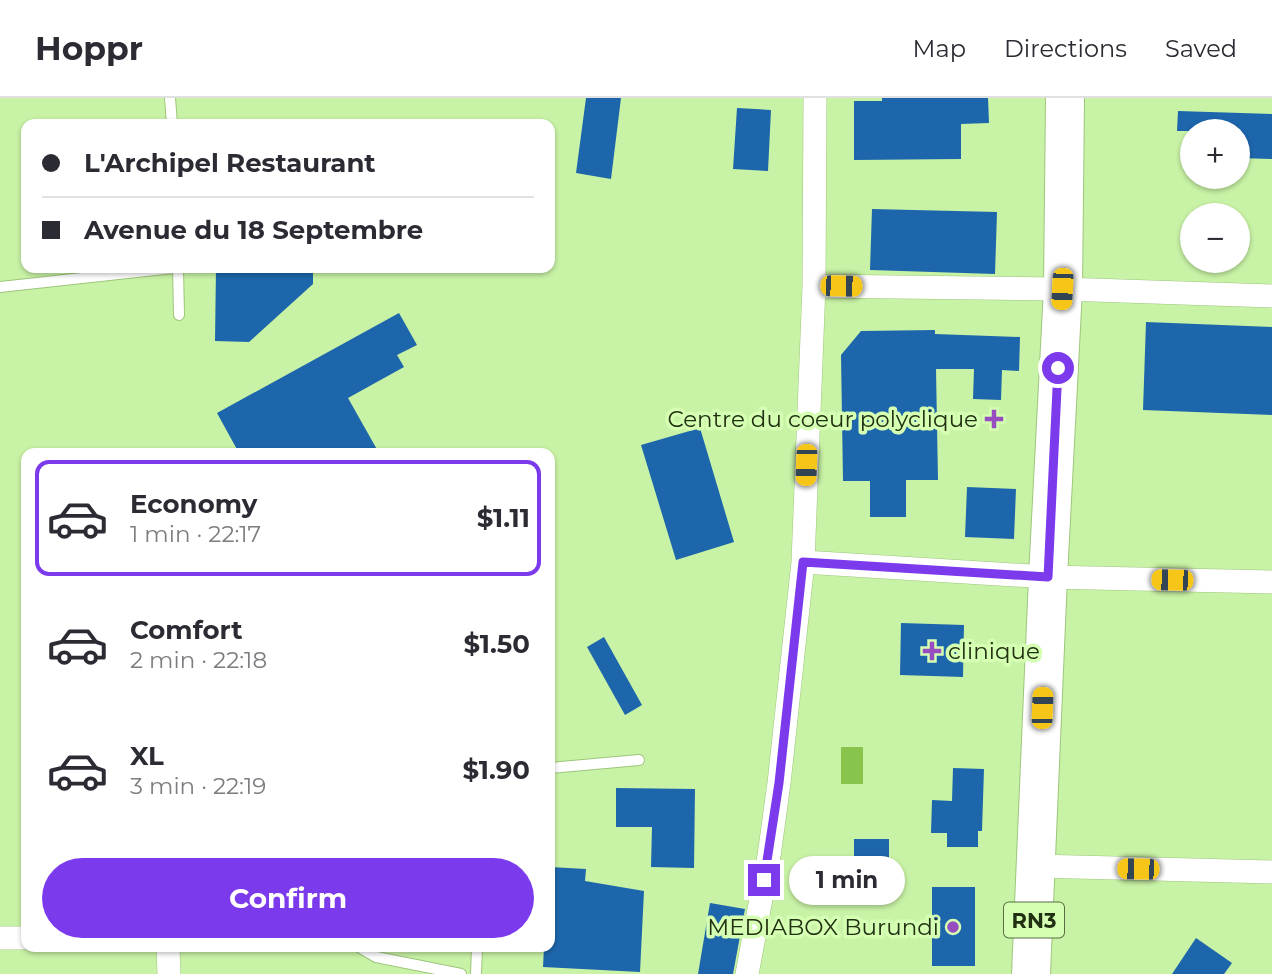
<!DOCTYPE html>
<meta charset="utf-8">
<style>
body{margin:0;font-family:Montserrat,sans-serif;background:#f2f2f3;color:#2b2b33;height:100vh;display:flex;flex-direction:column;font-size:26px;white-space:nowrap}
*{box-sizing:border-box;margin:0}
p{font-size:23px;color:#7c7c81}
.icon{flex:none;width:38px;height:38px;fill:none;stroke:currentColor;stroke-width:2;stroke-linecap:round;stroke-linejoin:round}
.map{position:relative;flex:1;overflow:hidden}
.side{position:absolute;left:21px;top:350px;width:534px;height:504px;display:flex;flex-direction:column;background:#fff;border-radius:14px;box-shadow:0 2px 5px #0004}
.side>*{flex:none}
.hud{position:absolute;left:21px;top:21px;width:534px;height:154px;border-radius:14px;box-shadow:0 2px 5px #0004;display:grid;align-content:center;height:154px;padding:0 21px;background:#fff}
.buttons{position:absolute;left:1180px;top:21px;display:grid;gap:14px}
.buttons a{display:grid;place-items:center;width:70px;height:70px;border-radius:50%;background:#fff;box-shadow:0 2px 5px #0004;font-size:35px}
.end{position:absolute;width:32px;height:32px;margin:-16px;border:9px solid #7c3aed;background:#fff;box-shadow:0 0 0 4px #fff}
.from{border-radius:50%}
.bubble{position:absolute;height:49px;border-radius:24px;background:#fff;box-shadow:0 2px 5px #0004;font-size:23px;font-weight:700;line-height:49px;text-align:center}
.car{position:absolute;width:21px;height:42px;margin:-21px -10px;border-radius:9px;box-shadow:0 0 5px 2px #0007;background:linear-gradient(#f5c518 24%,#345 0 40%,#f5c518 0 76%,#345 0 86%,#f5c518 0)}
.hud b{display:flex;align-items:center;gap:24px;height:66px;font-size:26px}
.hud b+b{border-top:2px solid #e1e1e2}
.hud i{width:18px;height:18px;background:#2b2b33}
ul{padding:12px 0 0;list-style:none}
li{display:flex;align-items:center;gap:21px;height:116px;margin:0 14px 10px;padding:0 7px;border:4px solid transparent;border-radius:14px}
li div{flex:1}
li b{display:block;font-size:26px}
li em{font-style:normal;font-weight:700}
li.on{border-color:#7c3aed}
li>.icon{width:63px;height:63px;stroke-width:1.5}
.primary-button{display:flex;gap:14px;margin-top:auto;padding:14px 21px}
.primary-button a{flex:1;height:80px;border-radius:42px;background:#7c3aed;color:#fff;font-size:28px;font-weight:700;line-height:80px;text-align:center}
header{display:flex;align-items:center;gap:42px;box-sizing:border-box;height:98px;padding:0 35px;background:#fff;border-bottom:2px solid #e1e1e2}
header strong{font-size:33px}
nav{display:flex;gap:38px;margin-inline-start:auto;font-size:24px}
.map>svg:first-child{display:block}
.water{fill:#88c44b}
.building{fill:#1d66ac}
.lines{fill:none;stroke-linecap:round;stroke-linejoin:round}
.lane-casing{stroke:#9ec67c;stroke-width:12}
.street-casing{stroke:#9ec67c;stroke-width:24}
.highway-casing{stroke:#9ec67c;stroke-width:40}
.lane{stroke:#fff;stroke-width:10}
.street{stroke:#fff;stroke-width:23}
.highway{stroke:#fff;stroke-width:38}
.route{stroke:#7c3aed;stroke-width:9}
.poi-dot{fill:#974dbf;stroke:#d5ffb2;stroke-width:2.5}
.labels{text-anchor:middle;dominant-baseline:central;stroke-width:7;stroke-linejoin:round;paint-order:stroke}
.shield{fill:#d5ffb2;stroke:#576e42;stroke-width:2}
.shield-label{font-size:21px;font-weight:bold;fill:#213012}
.poi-label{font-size:23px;fill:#213012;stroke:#d5ffb2;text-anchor:end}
</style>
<header>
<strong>Hoppr</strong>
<nav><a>Map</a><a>Directions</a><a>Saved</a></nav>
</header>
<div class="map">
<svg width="1272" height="876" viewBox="0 0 1272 876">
<rect width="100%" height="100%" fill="#c8f2a5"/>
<path class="water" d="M841,649h22v37h-22z"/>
<path class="building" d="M586,0h35l-10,81 -35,-6z
M882,0h106l1,25 -28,1v35l-107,1v-59h28z
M737,10l34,2 -3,61 -35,-2z
M1178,13l94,3v45l-35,-1v-27h-60z
M872,111l125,3 -2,62 -125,-4z
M216,170h97v16l-64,58 -34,-1z
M399,215l18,32 -20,10 7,12 -56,31 31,55h-140l-22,-40z
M1146,224l126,5v88l-129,-5z
M935,232v4l85,3 -1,34 -17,-1 -1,30 -28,-1 1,-30h-38l2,111h-32v37h-36v-36h-27l-2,-126 20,-24z
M700,330l34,114 -58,18 -35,-115z
M967,389l49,2 -2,50 -49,-2z
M901,525l63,2 -1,52 -63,-2z
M604,539l38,68 -17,10 -38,-68z
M953,670l31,1 -2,62h-4v16h-31v-14h-16l1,-33 20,1z
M616,690l79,1 -1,79 -43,-1 1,-40h-36z
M854,741h35v19h-35z
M550,769l36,2 -1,12 59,10 -4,81 -97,-5 1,-20h6z
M932,789h43v79h-43z
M710,805l35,6 -12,65h-35z
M1196,840l36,25 -8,11h-52z"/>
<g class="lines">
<defs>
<path id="lane" d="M170,0l2,26
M178,170l1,47
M0,189l173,-19
M550,670l89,-8
M359,849l17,10 85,17
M476,876l1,-27"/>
<path id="street" d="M814,188l249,3 209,7
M803,464l245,15 224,5
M1036,768l236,6
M0,840h26
M168,849l1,27
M747,876l22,-118 10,-73 24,-221 11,-276 1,-188"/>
<path id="highway" d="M1031,876l17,-397 15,-288 2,-191"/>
</defs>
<use href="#lane" class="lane-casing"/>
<use href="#street" class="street-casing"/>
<use href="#highway" class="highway-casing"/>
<use href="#lane" class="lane"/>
<use href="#street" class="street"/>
<use href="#highway" class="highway"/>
</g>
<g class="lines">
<path class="route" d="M764,782l15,-97 24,-221 245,15 10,-209"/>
</g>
<g class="poi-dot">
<path d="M990.5 310.5h7v7h7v7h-7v7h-7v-7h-7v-7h7z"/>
<path d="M928.5 542.5h7v7h7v7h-7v7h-7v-7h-7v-7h7z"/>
<circle cx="953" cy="829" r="7"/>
</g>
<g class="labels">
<rect class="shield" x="1004" y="804.5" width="60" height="35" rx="5"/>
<g class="shield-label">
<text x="1034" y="822">RN3</text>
</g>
<g class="poi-label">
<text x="978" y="321">Centre du coeur polyclique</text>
<text x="948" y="553" text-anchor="start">clinique</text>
<text x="939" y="829">MEDIABOX Burundi</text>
</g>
</g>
</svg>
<div class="buttons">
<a>+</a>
<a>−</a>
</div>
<i class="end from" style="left:1058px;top:270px"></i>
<i class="end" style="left:764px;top:782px"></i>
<div class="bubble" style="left:789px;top:758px;width:116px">1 min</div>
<i class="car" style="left:841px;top:188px;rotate:91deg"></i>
<i class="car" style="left:1062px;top:191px;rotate:183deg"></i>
<i class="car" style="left:806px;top:367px;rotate:182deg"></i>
<i class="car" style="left:1172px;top:482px;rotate:271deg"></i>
<i class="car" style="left:1042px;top:610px;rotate:2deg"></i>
<i class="car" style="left:1138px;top:771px;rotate:271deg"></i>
<div class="hud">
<b><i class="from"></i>L'Archipel Restaurant</b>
<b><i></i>Avenue du 18 Septembre</b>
</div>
<section class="side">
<ul>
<li class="on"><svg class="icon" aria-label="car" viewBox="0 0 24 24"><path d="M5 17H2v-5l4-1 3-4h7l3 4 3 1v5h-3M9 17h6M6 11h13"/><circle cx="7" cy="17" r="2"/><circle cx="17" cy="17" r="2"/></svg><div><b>Economy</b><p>1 min · 22:17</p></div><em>$1.11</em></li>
<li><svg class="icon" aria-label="car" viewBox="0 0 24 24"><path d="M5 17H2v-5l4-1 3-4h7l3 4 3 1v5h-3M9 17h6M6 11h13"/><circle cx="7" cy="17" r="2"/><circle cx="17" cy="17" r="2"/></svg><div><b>Comfort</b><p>2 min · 22:18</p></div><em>$1.50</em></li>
<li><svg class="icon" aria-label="car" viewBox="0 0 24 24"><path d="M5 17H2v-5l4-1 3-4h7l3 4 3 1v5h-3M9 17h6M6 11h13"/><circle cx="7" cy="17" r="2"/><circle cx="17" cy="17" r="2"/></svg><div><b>XL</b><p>3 min · 22:19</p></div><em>$1.90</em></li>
</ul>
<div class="primary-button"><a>Confirm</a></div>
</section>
</div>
